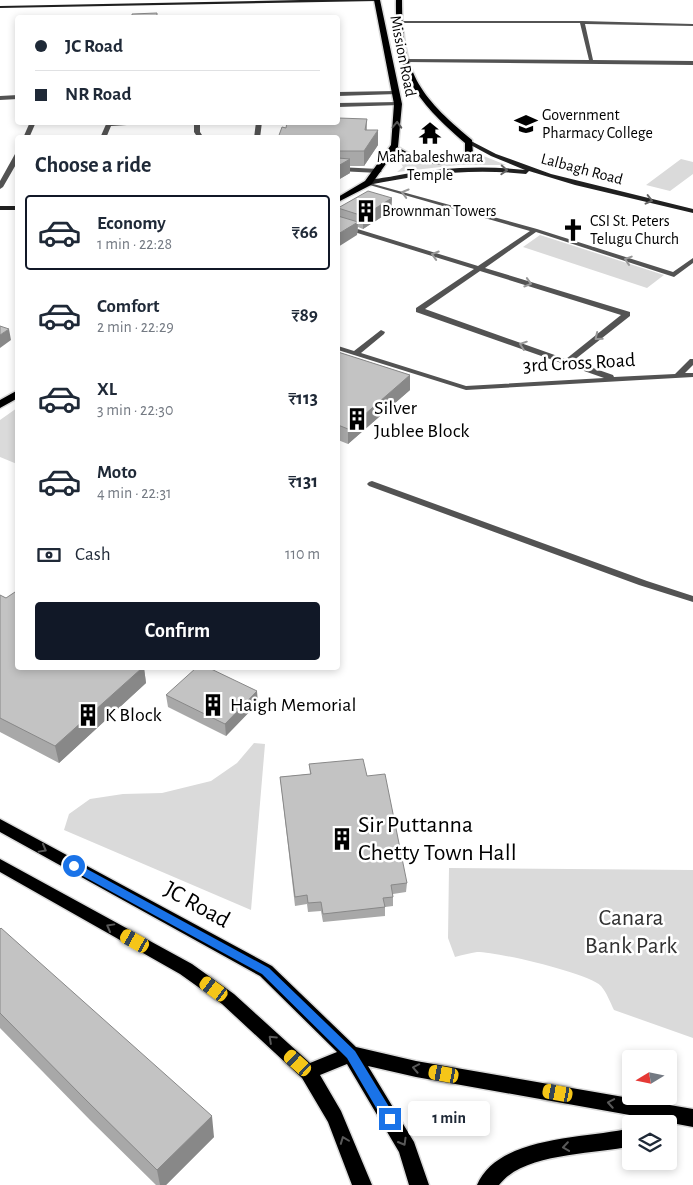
<!DOCTYPE html>
<meta charset="utf-8">
<style>
body{margin:0;font-family:"Alegreya Sans",sans-serif;background:#f6f6f7;color:#1f2937;height:100vh;display:flex;flex-direction:column;font-size:19px;white-space:nowrap}
*{box-sizing:border-box;margin:0}
p{font-size:16px;color:#747a83}
.icon{flex:none;width:28px;height:28px;fill:none;stroke:currentColor;stroke-width:2;stroke-linecap:round;stroke-linejoin:round}
.map{position:relative;flex:1;overflow:hidden}
.sheet{position:absolute;left:15px;top:135px;width:325px;height:535px;display:flex;flex-direction:column;background:#fff;border-radius:5px;box-shadow:0 2px 8px #0003}
.sheet>*{flex:none}
.top-card{position:absolute;left:15px;top:15px;width:325px;height:110px;border-radius:5px;box-shadow:0 2px 8px #0003;display:grid;align-content:center;height:110px;padding:0 20px;background:#fff}
.needle{width:32px;rotate:260deg}
.controls{position:absolute;left:622px;top:1050px;display:grid;gap:10px}
.controls a{display:grid;place-items:center;width:55px;height:55px;border-radius:5px;background:#fff;box-shadow:0 2px 8px #0003;font-size:25px}
.end{position:absolute;width:22px;height:22px;margin:-11px;border:6px solid #1a73e8;background:#fff;box-shadow:0 0 0 2px #fff}
.from{border-radius:50%}
.bubble{position:absolute;height:35px;border-radius:5px;background:#fff;box-shadow:0 2px 8px #0003;font-size:16px;font-weight:700;line-height:35px;text-align:center}
.car{position:absolute;width:15px;height:30px;margin:-15px -8px;border-radius:6px;box-shadow:0 0 4px 1px #0007;background:linear-gradient(#f5c518 24%,#345 0 40%,#f5c518 0 76%,#345 0 86%,#f5c518 0)}
.top-card b{display:flex;align-items:center;gap:18px;height:48px;font-size:19px}
.top-card b+b{border-top:1px solid #e0e1e3}
.top-card i{width:12px;height:12px;background:#1f2937}
ul{padding:0;list-style:none}
li{display:flex;align-items:center;gap:15px;height:75px;margin:0 10px 8px;padding:0 10px;border:2px solid transparent;border-radius:5px}
li div{flex:1}
li b{display:block;font-size:19px}
li em{font-style:normal;font-weight:700}
li.on{border-color:#111827}
li>.icon{width:45px;height:45px;stroke-width:1.5}
h2{padding:0 20px;font-size:22px;line-height:60px}
.pay{display:flex;align-items:center;gap:12px;height:55px;padding:0 20px;font-size:19px}
.pay p{margin-inline-start:auto}
.action{display:flex;gap:10px;margin-top:auto;padding:10px 20px}
.action a{flex:1;height:58px;border-radius:5px;background:#111827;color:#fff;font-size:20px;font-weight:700;line-height:58px;text-align:center}
.map>svg:first-child{display:block}
.green{fill:#dadada}
.lines{fill:none;stroke-linecap:round;stroke-linejoin:round}
.primary-casing{stroke:#dbdbdb;stroke-width:3}
.street{fill:#535353;fill-rule:evenodd}
.secondary{fill:#202020;fill-rule:evenodd}
.primary{fill:#000;fill-rule:evenodd}
.wall{fill:#a8a8a8}
.shaded-wall{fill:#888}
.building{fill:#c3c3c3;stroke:#888}
.oneway{stroke:#595959}
.oneway2{stroke:#636363}
.oneway3{stroke:#989898}
.route{fill:#1a73e8}
.labels{text-anchor:middle;dominant-baseline:central;stroke-width:5;stroke-linejoin:round;paint-order:stroke}
.far-street-label{font-size:16px;fill:#000;stroke:#fff}
.far-poi-label{font-size:16px;fill:#000;stroke:#fff;text-anchor:start}
.street-label{font-size:20px;fill:#000;stroke:#fff}
.poi-label{font-size:20px;fill:#000;stroke:#fff;text-anchor:start}
.near-poi-label{font-size:24px;fill:#000;stroke:#fff;text-anchor:start}
.near-street-label{font-size:24px;fill:#000;stroke:#fff}
.near-park-label{font-size:24px;fill:#313131;stroke:#fff}
</style>
<div class="map">
<svg width="693" height="1185" viewBox="0 0 693 1185">
<rect width="100%" height="100%" fill="#fff"/>
<path class="green" d="M476,153l30,12h-48l-61,7 6,-5 -4,-7c19,5 64,9 77,-7z
M681,159l12,3v12l-23,17 -24,-6z
M540,235l124,40 -17,13 -124,-41z
M17,408v56l-17,-7v-37z
M254,743l11,1 -14,166 -187,-80 5,-16 21,-15 33,-5 39,-1 49,-12 26,-18z
M449,868l244,2v168l-79,-28c-4,-8 -7,-17 -13,-24 -13,-13 -103,-34 -124,-34 -7,1 -15,3 -22,5l-7,-19z"/>
<g class="lines">
<defs>
<path id="primary" d="M374,0h6l22,104 -4,43c20,14 45,15 67,6v-10c-53,-46 -70,-71 -69,-143h6c0,72 16,95 70,140l1,14c-20,16 -58,12 -78,-3l-24,34 -33,17v-5l27,-16 26,-36 3,-41z
M18,390v8l-18,10v-8z
M0,819l272,147 84,81 60,14 277,48v18l-16,-3 -8,4v-4h-19l2,-5 -236,-42 -48,-11 46,76 15,43h-20l-10,-33 -52,-88 -27,11 21,36 31,74h-20l-24,-63 -26,-44 -80,-74 -42,-30 -180,-102v-13l192,105 42,30 76,69 27,-11 -77,-76 -260,-144z
M631,1128v18c-38,9 -107,6 -132,39h-22c21,-50 109,-46 154,-57z"/>
</defs>
<use href="#primary" class="primary-casing"/>
<path class="street" d="M398,21h184l111,3v2l-108,-2 8,36 100,1v4l-289,-3 -2,-1v-2l187,1 -9,-37h-184z
M395,91l3,2 -1,1 -59,2v-4z
M18,95v4l-18,1v-4z
M398,102l3,2 -1,1 -62,2v-4z
M30,122h6l-7,16h-6z
M107,122h67l-63,4 -5,12h-6z
M194,122h6v10l4,6h-6l-4,-6z
M256,122h6l-2,16h-6z
M18,152v9l-15,26 -3,2v-8l15,-27z
M338,167l41,2 3,2 -3,2 -41,-2z
M366,182l171,47 136,43 20,-14v5l-19,14 -138,-45 -51,36 145,44v4l-57,45 40,14 1,2 61,-3 15,-15h3v6l-8,8h8v4l-227,13 -128,-40v-4l16,5 27,-21 4,2 -1,2 -23,19 105,33 138,-8 -188,-66v-4l58,-39 -136,-42v-4l140,43 52,-35 -164,-47zM480,271l141,44 -55,44 -141,-50z
M372,481l275,100 46,15v6l-54,-17 -270,-99 -2,-2 2,-2z"/>
<path class="secondary" d="M300,0h79l-2,1 -377,7v-2z
M469,140l27,14 55,20 142,35v4l-118,-28 -46,-14 -3,3c-54,-6 -105,0 -158,11l-3,-2c8,-5 20,-5 29,-7 44,-8 87,-11 131,-6l-34,-14 -24,-13 -1,-1z
M0,206h18v4h-18z"/>
<use href="#primary" class="primary"/>
</g>
<path class="wall" d="M367,119v11l11,15 -14,21h-14v7l-12,7v-42l-52,-10z
M392,198l-1,13 -28,18 -5,-2 -1,8 -19,-19v-8z
M338,352l72,23v15l-62,54 -10,-4z
M0,595l6,3 12,70h126l2,15 -87,80 -59,-31z
M166,695l92,8 -32,33 -58,-29z
M309,764l58,12 40,107 -1,9 -13,2v12l-8,1v9l-62,6 -2,-11 -13,1 -1,-8 -12,2 -15,-129 30,-3z
M0,929l214,208 -48,48h-10l-66,-65 -90,-92z"/>
<path class="shaded-wall" d="M378,130v15l-14,21v-15z
M350,159v14l-12,7v-14z
M392,198l-1,13 -28,18v-13z
M358,222l-1,13 -19,12v-13z
M9,329l2,11 -11,8v-13z
M410,375v15l-62,54v-15z
M142,668h2l2,15 -87,80 -4,-17z
M257,691l1,12 -32,33 -1,-12z
M212,1116l2,21 -48,48h-6l-3,-15z"/>
<path class="building" d="M157,13v5h-25v-4z
M338,118l29,1 -2,11h13l-14,21h-26v-13h-60l4,-11 4,1 1,-6h51z
M338,158l12,1 -12,7z
M368,191l24,7 -29,18 -25,-8z
M338,216l20,6 -20,12z
M0,326l9,3 -9,6z
M338,352l72,23 -62,54 -10,-4z
M18,590v78h124l-87,78 -55,-28v-123l6,3z
M196,668h13l48,23 -32,33 -59,-29z
M363,759l4,17 18,-2 22,109 -16,2 2,12 -10,1 2,9 -62,7 -2,-12 -13,1 -1,-8 -12,2 -15,-120 31,-3 -2,-10z
M1,928l211,188 -55,54 -72,-71 -85,-86v-84z"/>
<defs><path id="oneway-chevron" d="M-2-3.5L2.5 0L-2 3.5" fill="none" stroke-width="1.6" stroke-linecap="round" stroke-linejoin="round" transform="scale(1.25)"/></defs>
<g class="oneway">
<use href="#oneway-chevron" transform="translate(397 125) rotate(-88)"/>
<use href="#oneway-chevron" transform="translate(43 849) rotate(29)"/>
<use href="#oneway-chevron" transform="translate(110 927) rotate(-151)"/>
<use href="#oneway-chevron" transform="translate(272 1039) rotate(-137)"/>
<use href="#oneway-chevron" transform="translate(416 1068) rotate(-169)"/>
<use href="#oneway-chevron" transform="translate(611 1103) rotate(-170)"/>
<use href="#oneway-chevron" transform="translate(344 1140) rotate(-111)"/>
<use href="#oneway-chevron" transform="translate(403 1142) rotate(60)"/>
<use href="#oneway-chevron" transform="translate(566 1147) rotate(172)"/>
</g>
<g class="oneway2">
<use href="#oneway-chevron" transform="translate(504 170) rotate(3)"/>
<use href="#oneway-chevron" transform="translate(649 200) rotate(14)"/>
</g>
<g class="oneway3">
<use href="#oneway-chevron" transform="translate(405 193) rotate(-164)"/>
<use href="#oneway-chevron" transform="translate(435 255) rotate(-163)"/>
<use href="#oneway-chevron" transform="translate(628 260) rotate(-162)"/>
<use href="#oneway-chevron" transform="translate(528 283) rotate(17)"/>
<use href="#oneway-chevron" transform="translate(598 337) rotate(141)"/>
<use href="#oneway-chevron" transform="translate(523 345) rotate(-161)"/>
</g>
<path class="route" d="M74,862l195,106 86,83 39,64v8h-9l-38,-65 -85,-84 -192,-105v-6z"/>
<defs>
<symbol id="university-bare" viewBox="-9 -9 18 18"><path d="M0-5L7-2L0 1L-7-2ZM-4 1L0 2.5L4 1V4Q0 6-4 4Z" fill="#000" stroke="#fff" stroke-width="2.5" paint-order="stroke"/></symbol>
<symbol id="temple-bare" viewBox="-9 -9 18 18"><path d="M0-6L5-2H3V0L6.5 2.5H4V6H1.5V3h-3V6H-4V2.5H-6.5L-3 0V-2H-5Z" fill="#000" stroke="#fff" stroke-width="2.5" paint-order="stroke"/></symbol>
<symbol id="building-bare" viewBox="-9 -9 18 18"><path d="M-4-6H4V6H1V3H-1V6H-4ZM-2.5-4.3h1.7v1.8h-1.7ZM.8-4.3h1.7v1.8H.8ZM-2.5-1h1.7V.8h-1.7ZM.8-1h1.7V.8H.8Z" fill="#000" stroke="#fff" stroke-width="2.5" paint-order="stroke"/></symbol>
<symbol id="church-bare" viewBox="-9 -9 18 18"><path d="M-1.2-6h2.4v3.5h3.3v2.4h-3.3V6h-2.4V-.1h-3.3v-2.4h3.3Z" fill="#000" stroke="#fff" stroke-width="2.5" paint-order="stroke"/></symbol>
</defs>
<g fill-rule="evenodd">
<use href="#university-bare" x="510" y="108" width="32" height="32"/>
<use href="#temple-bare" x="414" y="117" width="32" height="32"/>
<use href="#building-bare" x="350" y="195" width="32" height="32"/>
<use href="#church-bare" x="557" y="214" width="32" height="32"/>
<use href="#building-bare" x="341" y="403" width="32" height="32"/>
<use href="#building-bare" x="197" y="689" width="32" height="32"/>
<use href="#building-bare" x="72" y="699" width="32" height="32"/>
<use href="#building-bare" x="326" y="823" width="32" height="32"/>
</g>
<g class="labels">
<g class="far-street-label">
<text transform="translate(403 56) rotate(79)">Mission Road</text>
<text transform="translate(582 169) rotate(15)">Lalbagh Road</text>
</g>
<g class="far-poi-label">
<text x="542" y="115">Government<tspan x="542" dy="18">Pharmacy College</tspan></text>
<text x="430" y="157" text-anchor="middle">Mahabaleshwara<tspan x="430" dy="18">Temple</tspan></text>
<text x="382" y="211">Brownman Towers</text>
<text x="590" y="221">CSI St. Peters<tspan x="590" dy="18">Telugu Church</tspan></text>
</g>
<g class="street-label">
<text transform="translate(579 363) rotate(-3)">3rd Cross Road</text>
</g>
<g class="poi-label">
<text x="374" y="408">Silver<tspan x="374" dy="23">Jublee Block</tspan></text>
<text x="230" y="705">Haigh Memorial</text>
<text x="105" y="715">K Block</text>
</g>
<g class="near-poi-label">
<text x="358" y="825">Sir Puttanna<tspan x="358" dy="28">Chetty Town Hall</tspan></text>
</g>
<g class="near-street-label">
<text transform="translate(197 905) rotate(29)">JC Road</text>
</g>
<g class="near-park-label">
<text x="631" y="918">Canara<tspan x="631" dy="28">Bank Park</tspan></text>
</g>
</g>
</svg>
<div class="controls">
<a><svg class="needle" viewBox="-14 -14 28 28"><path d="M0-13l5 13h-10z" fill="#e53935"/><path d="M0 13l5-13h-10z" fill="#747a83"/></svg></a>
<a><svg class="icon" aria-label="layers" viewBox="0 0 24 24"><path d="M12 4l9 5-9 5-9-5zM3 14l9 5 9-5"/></svg></a>
</div>
<i class="end from" style="left:74px;top:866px"></i>
<i class="end" style="left:390px;top:1119px"></i>
<div class="bubble" style="left:408px;top:1101px;width:82px">1 min</div>
<i class="car" style="left:135px;top:941px;rotate:299deg"></i>
<i class="car" style="left:214px;top:989px;rotate:306deg"></i>
<i class="car" style="left:298px;top:1063px;rotate:312deg"></i>
<i class="car" style="left:444px;top:1074px;rotate:280deg"></i>
<i class="car" style="left:558px;top:1093px;rotate:280deg"></i>
<div class="top-card">
<b><i class="from"></i>JC Road</b>
<b><i></i>NR Road</b>
</div>
<section class="sheet">
<h2>Choose a ride</h2>
<ul>
<li class="on"><svg class="icon" aria-label="car" viewBox="0 0 24 24"><path d="M5 17H2v-5l4-1 3-4h7l3 4 3 1v5h-3M9 17h6M6 11h13"/><circle cx="7" cy="17" r="2"/><circle cx="17" cy="17" r="2"/></svg><div><b>Economy</b><p>1 min · 22:28</p></div><em>₹66</em></li>
<li><svg class="icon" aria-label="car" viewBox="0 0 24 24"><path d="M5 17H2v-5l4-1 3-4h7l3 4 3 1v5h-3M9 17h6M6 11h13"/><circle cx="7" cy="17" r="2"/><circle cx="17" cy="17" r="2"/></svg><div><b>Comfort</b><p>2 min · 22:29</p></div><em>₹89</em></li>
<li><svg class="icon" aria-label="car" viewBox="0 0 24 24"><path d="M5 17H2v-5l4-1 3-4h7l3 4 3 1v5h-3M9 17h6M6 11h13"/><circle cx="7" cy="17" r="2"/><circle cx="17" cy="17" r="2"/></svg><div><b>XL</b><p>3 min · 22:30</p></div><em>₹113</em></li>
<li><svg class="icon" aria-label="car" viewBox="0 0 24 24"><path d="M5 17H2v-5l4-1 3-4h7l3 4 3 1v5h-3M9 17h6M6 11h13"/><circle cx="7" cy="17" r="2"/><circle cx="17" cy="17" r="2"/></svg><div><b>Moto</b><p>4 min · 22:31</p></div><em>₹131</em></li>
</ul>
<div class="pay"><svg class="icon" aria-label="cash" viewBox="0 0 24 24"><path d="M3 7h18v10H3z"/><circle cx="12" cy="12" r="2"/></svg>Cash<p>110 m</p></div>
<div class="action"><a>Confirm</a></div>
</section>
</div>
